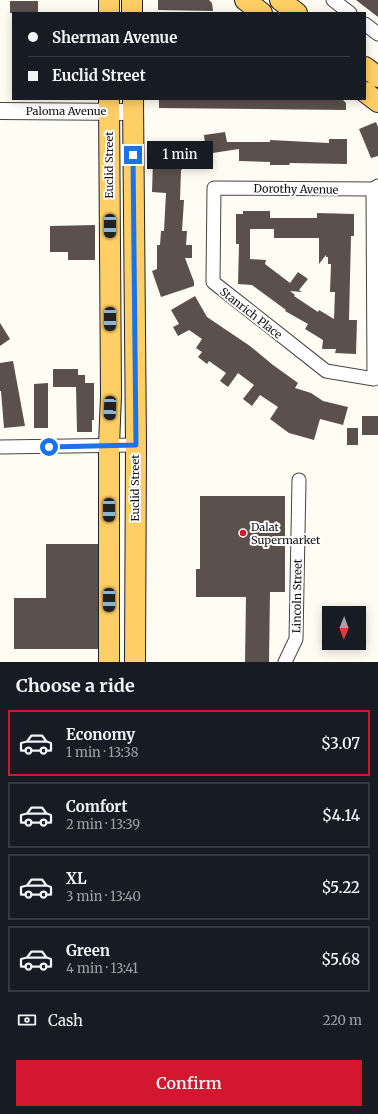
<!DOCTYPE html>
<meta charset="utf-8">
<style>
body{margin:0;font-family:Merriweather,serif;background:#20242c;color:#f1f3f6;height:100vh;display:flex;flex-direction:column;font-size:15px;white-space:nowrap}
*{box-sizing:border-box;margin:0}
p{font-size:13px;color:#9ea1a6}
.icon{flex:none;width:22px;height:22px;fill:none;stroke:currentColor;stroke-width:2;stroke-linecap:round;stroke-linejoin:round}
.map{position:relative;height:662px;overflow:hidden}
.sheet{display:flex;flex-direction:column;background:#171b24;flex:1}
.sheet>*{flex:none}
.hud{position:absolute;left:12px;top:12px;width:354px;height:88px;border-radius:0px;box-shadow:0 2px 10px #0003;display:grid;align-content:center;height:88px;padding:0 16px;background:#171b24}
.needle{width:26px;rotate:181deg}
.tools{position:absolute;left:322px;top:606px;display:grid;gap:8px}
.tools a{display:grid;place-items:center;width:44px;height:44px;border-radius:0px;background:#171b24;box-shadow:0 2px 10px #0003;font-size:20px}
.end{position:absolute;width:18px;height:18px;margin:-9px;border:5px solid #1a73e8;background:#fff;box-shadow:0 0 0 2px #fff}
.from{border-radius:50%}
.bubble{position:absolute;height:28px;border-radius:0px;background:#171b24;box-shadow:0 2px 10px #0003;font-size:13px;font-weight:600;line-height:28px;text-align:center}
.car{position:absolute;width:12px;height:24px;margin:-12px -6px;border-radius:5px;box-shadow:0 0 3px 1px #0007;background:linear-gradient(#222 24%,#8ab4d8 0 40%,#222 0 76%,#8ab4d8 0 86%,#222 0)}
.hud b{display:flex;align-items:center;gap:14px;height:38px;font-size:15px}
.hud b+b{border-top:1px solid #363941}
.hud i{width:10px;height:10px;background:#f1f3f6}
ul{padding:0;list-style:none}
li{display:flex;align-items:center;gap:12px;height:66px;margin:0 8px 6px;padding:0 8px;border:2px solid #363941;border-radius:0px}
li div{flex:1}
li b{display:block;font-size:15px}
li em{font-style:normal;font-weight:600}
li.on{border-color:#d2172e}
li>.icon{width:36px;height:36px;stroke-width:1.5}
h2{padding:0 16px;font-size:18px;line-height:48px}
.pay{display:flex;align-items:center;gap:10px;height:44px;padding:0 16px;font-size:15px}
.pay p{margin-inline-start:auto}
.primary-button{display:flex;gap:8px;margin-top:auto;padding:8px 16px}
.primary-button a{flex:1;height:46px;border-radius:0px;background:#d2172e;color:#fff;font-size:16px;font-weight:600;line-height:46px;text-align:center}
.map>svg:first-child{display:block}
.building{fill:#5b504b;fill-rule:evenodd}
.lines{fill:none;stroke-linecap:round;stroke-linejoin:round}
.minor-casing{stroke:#444;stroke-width:15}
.tertiary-casing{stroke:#444;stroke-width:18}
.primary-casing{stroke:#222;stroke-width:22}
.minor{stroke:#fff;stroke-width:13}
.tertiary{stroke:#fff;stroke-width:16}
.primary{stroke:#ffce64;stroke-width:20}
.route{stroke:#1a73e8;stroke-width:5}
.poi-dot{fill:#d2172e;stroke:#fff;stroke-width:1.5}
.labels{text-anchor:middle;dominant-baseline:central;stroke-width:4;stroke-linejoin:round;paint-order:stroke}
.street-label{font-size:11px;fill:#111;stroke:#fff}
.poi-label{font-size:11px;fill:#111;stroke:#fff;text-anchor:start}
</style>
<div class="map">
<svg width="378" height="662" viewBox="0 0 378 662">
<rect width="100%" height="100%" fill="#fffcf4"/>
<path class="building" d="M158,0h51l3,3 1,8 -55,-1z
M356,0h22v17z
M10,1h28v12h-28z
M159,99h183l4,4v7l-187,-2z
M376,122l2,5v29l-7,2 -12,-29z
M225,132l2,10h43v-2l59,3v-4h18v25l-57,-1 -1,2h-19v-3l-31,-1v-12l-33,5 -2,-19z
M190,143l10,12 -19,15 -1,30h4l-2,31h5l-1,14h6v13h-7l9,24v4l-33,11 -9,-26 5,-2v-24h3l1,-14h3l2,-38 -14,-1 1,-31 14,1z
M243,211h27v7h47v-5l37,1v22h-3l-2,84h8l-1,34 -21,-1 1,-4h-14l1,-9 -18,-11 3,-5 -23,-13 1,-1 -34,-25 -14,-1 1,-40h-3v-30h7zM250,229h24v9h45v26l7,-9v2h2v7h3l-1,28h5l-1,27 -15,-9 -1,2 -24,-16 1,-1 -5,-4 12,1 -3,-2 9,-11 -10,-7 -8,11 -25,-19 1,-4 -16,-1z
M95,225v35h-27v-8h-18v-26z
M195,296l12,21 43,29 23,19 25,18 -3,5 16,5 12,8 25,6 -5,18 -23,-6 -6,21 -25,-7 -19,-14 8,-12 -18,-12 -8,11 -9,-7 11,-14 -16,-12 -10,14 -8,-6 6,-8 -17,-12 -2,3 -9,-7 4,-5 -6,-4 6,-9 -13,-9 -11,6 -5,-9 6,-3 -8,-14z
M0,323l10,16 -10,7z
M13,361l12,65 -21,2 -3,-37h-1v-28z
M53,369h25v6h7v8h9v37h-2v12h-15l-1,-45h-23z
M48,383v45h-14v-44z
M362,416h16v19h-16z
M347,428h11v17h-11z
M200,496h85v96h-15l-1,70h-24l1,-65h-50v-28h4z
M46,544h52v105h-84v-51h32z"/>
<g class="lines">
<defs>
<path id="minor" d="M333,0l17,13
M365,24l13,10
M373,189l1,190 -48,-8 -113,-89 1,-94 159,1 5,-3
M0,447l136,-2
M285,662l11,-23 3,-159"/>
<path id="tertiary" d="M0,111l133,1"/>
<path id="primary" d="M109,0v13
M245,0l17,13
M280,0l17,13
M132,13v-13
M365,67l13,10
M365,92l13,10
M109,99l2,297 -2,49v217
M133,99l3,346 -1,217"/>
</defs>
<use href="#minor" class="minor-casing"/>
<use href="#tertiary" class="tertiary-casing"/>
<use href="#primary" class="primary-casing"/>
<use href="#minor" class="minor"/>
<use href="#tertiary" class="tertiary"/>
<use href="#primary" class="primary"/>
</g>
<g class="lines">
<path class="route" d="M49,447l87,-2 -3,-290"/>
</g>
<circle class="poi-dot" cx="243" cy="533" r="4"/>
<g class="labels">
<g class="street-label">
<text x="66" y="111">Paloma Avenue</text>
<text transform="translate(109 165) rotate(-90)">Euclid Street</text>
<text transform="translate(296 189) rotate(1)">Dorothy Avenue</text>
<text transform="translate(251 313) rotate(38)">Stanrich Place</text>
<text transform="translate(135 488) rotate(-90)">Euclid Street</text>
<text transform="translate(297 596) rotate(-89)">Lincoln Street</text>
</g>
<g class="poi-label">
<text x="251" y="527">Dalat<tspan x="251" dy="13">Supermarket</tspan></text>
</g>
</g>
</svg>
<div class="tools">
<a><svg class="needle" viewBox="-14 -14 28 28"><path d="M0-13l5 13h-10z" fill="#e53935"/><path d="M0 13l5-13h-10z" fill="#9ea1a6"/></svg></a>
</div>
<i class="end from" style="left:49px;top:447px"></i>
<i class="end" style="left:133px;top:155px"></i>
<div class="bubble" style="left:147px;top:141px;width:66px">1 min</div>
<i class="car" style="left:110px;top:226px;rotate:180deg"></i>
<i class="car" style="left:110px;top:319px;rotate:180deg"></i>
<i class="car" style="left:110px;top:408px;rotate:182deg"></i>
<i class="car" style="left:109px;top:510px;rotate:180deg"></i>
<i class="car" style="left:109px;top:600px;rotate:180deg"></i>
<div class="hud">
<b><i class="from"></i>Sherman Avenue</b>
<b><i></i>Euclid Street</b>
</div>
</div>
<section class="sheet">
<h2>Choose a ride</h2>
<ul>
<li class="on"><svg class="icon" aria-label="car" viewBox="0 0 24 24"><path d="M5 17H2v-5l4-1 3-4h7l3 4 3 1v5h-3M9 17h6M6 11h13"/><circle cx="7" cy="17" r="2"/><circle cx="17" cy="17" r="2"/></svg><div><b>Economy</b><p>1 min · 13:38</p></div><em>$3.07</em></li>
<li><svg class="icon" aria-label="car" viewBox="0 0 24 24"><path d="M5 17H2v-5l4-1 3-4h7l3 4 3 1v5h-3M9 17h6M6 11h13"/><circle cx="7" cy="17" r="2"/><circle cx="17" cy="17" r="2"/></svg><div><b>Comfort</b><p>2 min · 13:39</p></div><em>$4.14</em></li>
<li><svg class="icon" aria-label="car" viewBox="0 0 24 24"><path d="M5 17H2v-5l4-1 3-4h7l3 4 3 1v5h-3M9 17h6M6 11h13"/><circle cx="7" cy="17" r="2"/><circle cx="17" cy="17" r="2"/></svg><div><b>XL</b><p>3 min · 13:40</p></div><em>$5.22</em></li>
<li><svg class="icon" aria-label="car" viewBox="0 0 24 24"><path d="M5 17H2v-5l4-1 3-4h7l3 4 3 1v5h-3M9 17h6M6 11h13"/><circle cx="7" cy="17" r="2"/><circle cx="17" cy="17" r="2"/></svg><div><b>Green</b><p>4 min · 13:41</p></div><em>$5.68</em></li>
</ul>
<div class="pay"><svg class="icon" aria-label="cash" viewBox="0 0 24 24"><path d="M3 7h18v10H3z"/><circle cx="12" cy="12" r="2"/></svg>Cash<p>220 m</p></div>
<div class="primary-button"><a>Confirm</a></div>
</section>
